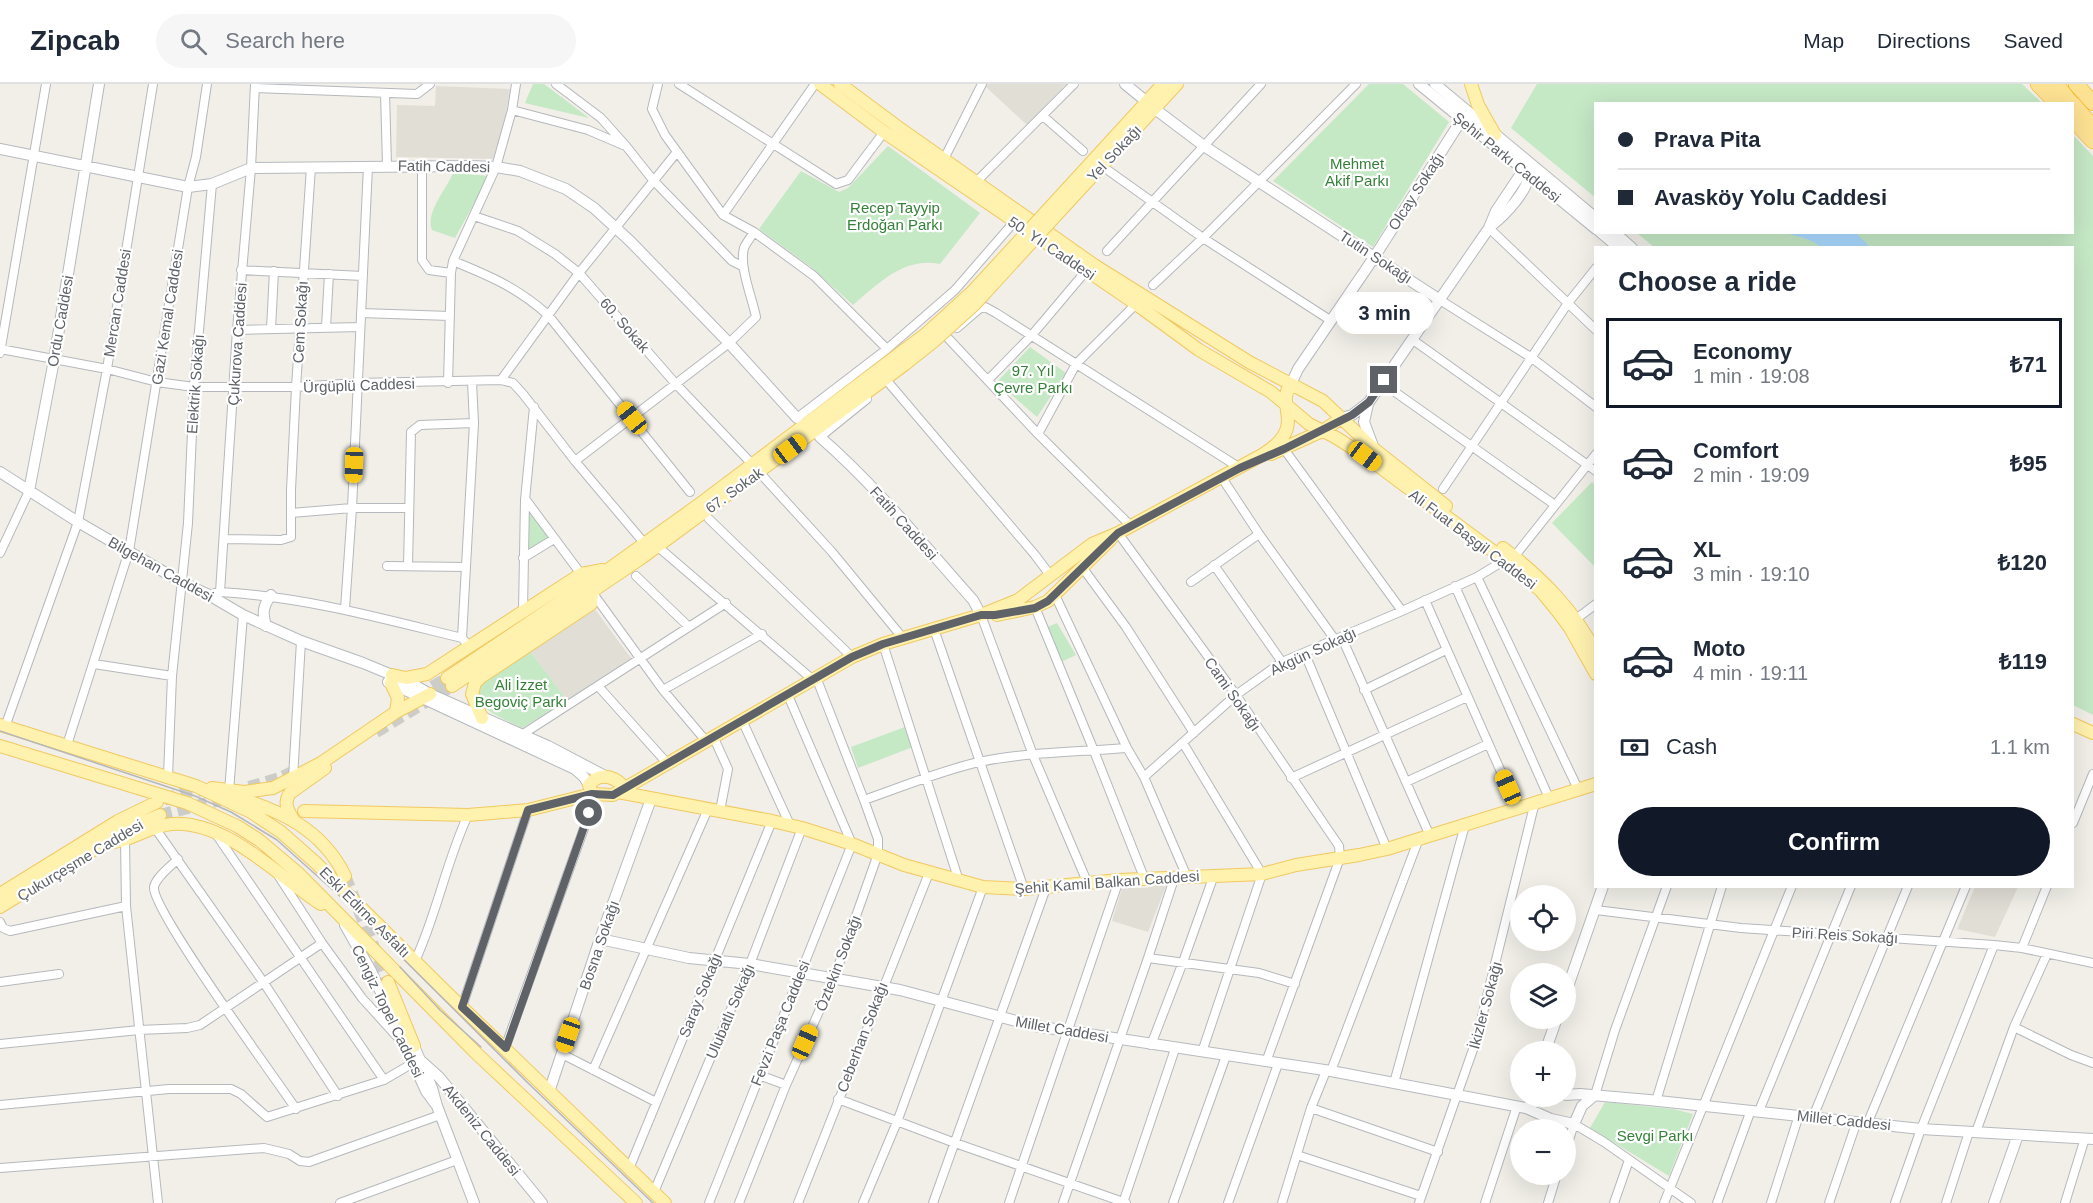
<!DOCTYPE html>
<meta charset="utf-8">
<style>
body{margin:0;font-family:Arial,sans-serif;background:#f6f6f7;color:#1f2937;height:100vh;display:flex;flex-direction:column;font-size:22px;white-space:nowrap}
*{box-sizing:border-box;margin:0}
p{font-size:20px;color:#747a83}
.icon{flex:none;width:33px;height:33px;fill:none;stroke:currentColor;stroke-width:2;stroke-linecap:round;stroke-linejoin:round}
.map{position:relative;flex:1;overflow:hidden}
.side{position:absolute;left:1594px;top:162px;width:480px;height:642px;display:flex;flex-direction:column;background:#fff;border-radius:0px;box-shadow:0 6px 24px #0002}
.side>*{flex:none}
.banner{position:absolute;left:1594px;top:18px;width:480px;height:132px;border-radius:0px;box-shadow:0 6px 24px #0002;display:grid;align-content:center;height:132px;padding:0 24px;background:#fff}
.buttons{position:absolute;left:1510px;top:801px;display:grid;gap:12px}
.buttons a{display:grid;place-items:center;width:66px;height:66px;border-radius:50%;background:#fff;box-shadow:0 6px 24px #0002;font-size:30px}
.end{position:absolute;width:27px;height:27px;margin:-14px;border:8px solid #5f6368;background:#fff;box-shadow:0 0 0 3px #fff}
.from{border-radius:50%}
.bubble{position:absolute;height:42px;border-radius:21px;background:#fff;box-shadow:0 6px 24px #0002;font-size:20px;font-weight:700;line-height:42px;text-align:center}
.car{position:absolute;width:18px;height:36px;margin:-18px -9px;border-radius:8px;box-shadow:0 0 4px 2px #0007;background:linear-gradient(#f5c518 24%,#345 0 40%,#f5c518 0 76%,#345 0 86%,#f5c518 0)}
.banner b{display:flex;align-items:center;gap:21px;height:57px;font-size:22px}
.banner b+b{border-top:2px solid #e0e1e3}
.banner i{width:15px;height:15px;background:#1f2937}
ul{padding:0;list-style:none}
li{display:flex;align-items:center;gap:18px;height:90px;margin:0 12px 9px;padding:0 12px;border:3px solid transparent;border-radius:0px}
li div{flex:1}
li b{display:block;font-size:22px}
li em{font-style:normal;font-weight:700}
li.selected{border-color:#111827}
li>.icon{width:54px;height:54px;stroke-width:1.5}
h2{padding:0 24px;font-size:27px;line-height:72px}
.pay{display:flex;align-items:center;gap:15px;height:66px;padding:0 24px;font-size:22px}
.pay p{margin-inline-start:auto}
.primary-button{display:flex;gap:12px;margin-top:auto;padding:12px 24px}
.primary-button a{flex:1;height:69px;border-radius:36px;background:#111827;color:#fff;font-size:24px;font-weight:700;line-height:69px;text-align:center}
header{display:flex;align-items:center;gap:36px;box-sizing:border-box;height:84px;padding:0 30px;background:#fff;border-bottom:2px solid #e0e1e3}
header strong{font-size:28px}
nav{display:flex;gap:33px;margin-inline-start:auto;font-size:21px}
.search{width:420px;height:54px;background:#f6f6f7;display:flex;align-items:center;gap:15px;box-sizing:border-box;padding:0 21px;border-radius:33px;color:#747a83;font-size:22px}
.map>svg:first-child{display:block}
.education{fill:#e1ded6}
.green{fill:#c5e8c5}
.water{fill:#aadaff}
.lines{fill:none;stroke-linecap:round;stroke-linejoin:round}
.primary-tunnel{stroke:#ccccc8;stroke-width:12;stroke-dasharray:12 6;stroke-linecap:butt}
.street-casing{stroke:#b5b8bc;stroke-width:10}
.secondary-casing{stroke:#b6babf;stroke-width:12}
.primary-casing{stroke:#f2c960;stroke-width:14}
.highway-casing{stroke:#f9ab00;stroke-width:16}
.street{stroke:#fff;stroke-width:8}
.secondary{stroke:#fff;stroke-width:10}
.primary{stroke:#fff2af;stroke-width:12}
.highway{stroke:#fde293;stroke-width:15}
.tram{stroke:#b6b7b8;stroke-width:1.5}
.primary-bridge-casing{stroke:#f2c960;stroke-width:14;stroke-linecap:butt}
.primary-bridge{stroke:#fff2af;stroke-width:12}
.route{stroke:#5f6368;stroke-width:8}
.labels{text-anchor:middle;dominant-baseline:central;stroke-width:4.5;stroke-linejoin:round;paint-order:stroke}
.street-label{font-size:15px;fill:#5f6368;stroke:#fff}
.park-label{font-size:15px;fill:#348238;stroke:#fff}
</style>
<header>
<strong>Zipcab</strong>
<div class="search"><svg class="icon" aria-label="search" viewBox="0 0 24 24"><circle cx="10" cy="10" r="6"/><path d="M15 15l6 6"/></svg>Search here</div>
<nav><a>Map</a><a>Directions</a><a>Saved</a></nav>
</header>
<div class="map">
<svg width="2093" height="1119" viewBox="0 0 2093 1119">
<rect width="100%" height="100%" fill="#f1efe8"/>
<path class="education" d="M987,0h79l-39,41 -41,-38z
M436,2l74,3 -5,31 -11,39 -98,-2 1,-52 38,1z
M594,524l37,50 -64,42 -38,-50z
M1152,801l14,1 -18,46 -36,-11 10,-33h25z
M1975,803h43l-23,50 -38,-8z"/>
<path class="green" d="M533,0h11l45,34 -64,-15z
M1369,0h34l46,38 -76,125 -100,-66z
M1537,0h485l20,19 -446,1v94l-85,-70z
M2073,51l20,21v559l-20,-10v-457h-418l-18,-15 436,-1z
M888,62l92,67 -40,51c-36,-7 -61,19 -87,41l-42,-38 -52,-38 42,-58 38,21 9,-4z
M453,89l36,3 -34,62 -23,-8c-7,-17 14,-40 21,-57z
M1030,263l36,26 -29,44 -40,-35z
M1592,398l4,4v82l-44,-45z
M528,425l21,29 -23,14z
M1057,539l19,32 -15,7 -16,-34z
M529,566l38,50 -45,28c-16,-9 -52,-19 -43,-43z
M905,643l8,20 -55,21 -7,-21z
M1605,1018l68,7 20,5 -24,62 -79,-48z"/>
<path class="water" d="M1790,148l66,1 14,14h-50c-7,-8 -21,-10 -31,-13z"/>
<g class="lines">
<path class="primary-tunnel" d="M417,612l30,-18
M376,648l76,-46
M249,703l31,-9 12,-6
M164,716l24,-9 20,-1
M160,731l68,-17
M345,792l43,106"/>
<defs>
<path id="street" d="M556,0l45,34 25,28 27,34 79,81 10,5
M658,0l-6,25 13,26 58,80 31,17 60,44 73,73
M679,0l157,100 12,-4 36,-48
M255,4l162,6 13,-10
M385,9l2,72
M512,26l76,20 35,15
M1043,32l40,35
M944,75l38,-75
M422,81v95l7,10 22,3
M1109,87l94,67 127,82
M976,98l98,-98
M723,131l92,-131
M474,132l44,15 37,23 24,19 96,110 78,82
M1489,144l107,102
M1107,167l154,-167
M453,177c37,15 65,27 95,54l142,177
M241,186l122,6
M1153,201l50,-47 153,-154
M1440,216l92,58 64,49
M361,229l89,3
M326,243l3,-53
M957,244l22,-19 6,-2 11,6 244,155
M271,245l3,-58
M237,246l123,-3
M946,252l92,98 93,92
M1413,256l183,131
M0,265l107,20 50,13 37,5h102l61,-4 144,-3 12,3 10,11 52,67 70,83
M0,269l46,-269
M501,296l78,-107 98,-121
M988,296l44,-45 54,-64
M1384,297l11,11 160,113
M888,298l147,173 15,20
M448,299l3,-110 2,-12 43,-94 16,-57 4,-26
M797,334l90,-69 68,-59 59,-68
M1038,350l38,-70 60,-60
M820,353l47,-38
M1284,365l118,162
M575,377l154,-118 27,-26c-4,-20 -17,-50 -12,-69 2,-5 7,-11 10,-16
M759,388l73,80 70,85
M1222,394l37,56 77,107
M1443,405l125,-186 28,-35
M526,416l55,74
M291,429l61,-5h56
M709,435l143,138
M1118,449l118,162 103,151 1,12 -74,204
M225,455l56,1 10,-3v-47l5,-103 15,-220
M657,462l155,133
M0,469l29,-62
M1514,473l82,-103
M523,474l31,-19
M1214,481l68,97
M387,482l79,1
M408,482l3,-134 9,-7 54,-2
M1082,483l44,60 68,106
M636,492l53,51
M1477,493l101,212
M1191,498l68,-48
M1455,502l94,212
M220,508l17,-262 14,-162 4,-84
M592,508l71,98 43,51
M215,509l5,-1c85,5 160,26 242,46
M1055,511l72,153 17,29 43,100
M1425,516l92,208
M1035,523l59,144 51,129
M345,525l7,-101 16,-342
M523,527l2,-111 9,-93
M981,531l52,140 55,129
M1576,535l20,-15
M934,545l90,260
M1342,554l88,198
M883,560l76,237
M470,563l-8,-9 12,-215 -2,-41
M1305,570l82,195
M94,580l78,12
M598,602l69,77
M663,606l99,-56
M1364,606l82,-40
M742,636l48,105
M5,643l73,-205 29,-153 46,-285
M523,650l203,-131
M713,652l15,33 -8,42
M1183,659l79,131 -60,178
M67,661l62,-194 59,-364 8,-30 11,-73
M168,692l4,-100 16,-153 6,-136 18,-203
M1144,693l92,-82 46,-33 120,-51 75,-34 28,-17
M293,694l8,-137
M1291,694l176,-81
M1406,698l82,-38
M229,707l14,-176
M864,716c38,-13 75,-29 115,-38 48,-10 99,-10 148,-14
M2073,739l20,-49
M155,744l109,155 74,113
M216,750l168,246
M125,757l1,65 32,297
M178,775c-7,7 -22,18 -24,28 -3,22 122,192 142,222
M278,791l44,68 40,55 38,42
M1596,826l145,18 253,17 28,3 71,15
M0,838l3,6 7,3 116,-25
M2022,864l25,-62
M1148,874l111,15 36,11
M415,877c22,-47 31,-99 53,-146
M0,898l59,-8
M462,923l66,-197
M2014,943l57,28 22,8
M0,960l139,-14 48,-2 13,-3 122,-82
M1151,961l32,-83 31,-87
M505,964l91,-253
M562,970l94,48
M593,986l115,-261
M1331,987l87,-230
M759,991l27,10
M1394,999l71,-258
M1595,1011l20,-65 52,-144
M838,1015l117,44 171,60
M1656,1017l66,-215
M0,1021l169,-16h62l10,5 26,23 117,-37 29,-17
M1311,1024l127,44
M1759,1027l92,-225
M1813,1033l95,-231
M1868,1038l98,-236
M1976,1048l38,-105 33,-73
M1566,1065l8,-25 30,18 87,61
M1297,1071l124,41
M0,1084l264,-20 25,6 11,7 9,1 131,-47
M629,1085l143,-348
M654,1108l96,-228 52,-136
M340,1119l117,-43
M709,1119l143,-359 -65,-151
M739,1119l47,-118 48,-107 44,-124v-15l-14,-39 -48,-123
M798,1119l131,-330
M863,1119l34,-81 86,-235
M933,1119l113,-315
M1009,1119l110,-323
M1063,1119l85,-245 26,-79
M1123,1119l52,-154
M1173,1119l53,-147
M1228,1119l50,-139
M1282,1119l29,-95 15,-37
M1419,1119l57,-162 59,-239
M1485,1119l32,-97
M1548,1119l9,-29
M1614,1119l15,-43
M1664,1119l128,-317
M1717,1119l34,-93
M1771,1119l28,-88
M1829,1119l28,-82
M1895,1119l26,-74 73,-184
M1946,1119l23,-71
M2065,1119l20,-65"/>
<path id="secondary" d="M1125,0l22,18
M1419,0l177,145
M1435,0l161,134
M1155,25l49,37 236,154
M0,65l188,38 24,-3 39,-16 218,-2 27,1 24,4 46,18 28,19 36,33 99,102 68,75
M1492,141c12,-9 39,-37 36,-52
M1600,148l19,16
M1614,148l18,16
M1291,300l7,-15 77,-113 87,-137
M1368,320l-4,18 9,24
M1342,334l10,-3 17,-13 120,-174 7,-17 22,-33 3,-4 7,-1
M820,353c56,49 104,108 153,163l8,15
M0,388l78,50 105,61 26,12 34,20 58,26 62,22 46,19 21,12 118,52 57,30
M29,407l25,-131 45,-276
M266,542c-4,-13 -3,-20 5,-31
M388,598l187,87 9,8 5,8
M345,841l26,46 55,120 11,15
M600,855l89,19 61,6 150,26 135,36 296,45 195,37 25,11 23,5 8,-18 13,-11
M1566,908l37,-106
M414,962l18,42 5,18 37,97
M1545,968l12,-34
M420,976l19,17 103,126
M549,1008l51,-153 51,-140
M1566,1011l14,-1 69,6 272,29 172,10
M1526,1024l15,-9 15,-3
M1994,1119l24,-68"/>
<path id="primary" d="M820,0l64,48 252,172 63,46 72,42 38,32 26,13 30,19 140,104 36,31 18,22 11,15 26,46
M840,0l62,46 192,135 155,97 74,39 51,48 72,57
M1471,0l7,21 17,30
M1043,131l120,-131
M1050,138l127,-138
M1271,370l51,-23 20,-13
M1503,464c39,30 71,62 93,105
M997,531l38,-8 13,-6 63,-62
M392,591l14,3 21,-4 154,-100 21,-4
M447,594l162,-109 88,-63 230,-173
M391,599l7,15 -2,14
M452,602l188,-127 264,-194 30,-24
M482,634l-10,-24 3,-11 6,-6 110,-73 1,-12
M2073,640l20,9
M0,641l196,61 55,26 30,20 34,30 128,127 222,214
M0,662l187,57 50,23 22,14 38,32 179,181 160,150
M212,704l32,4 29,-4 48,-25 75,-51 34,-18
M618,708l154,29 30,7 50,16 52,21 79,22 41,2 95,-9 143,-6 34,-9 63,-10 28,-6 209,-65
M592,710l-3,-9c9,-12 23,-10 33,0l1,3
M232,712c48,14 90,33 113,80
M304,727l164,4 60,-5 64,-16 21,1 239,-138 31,-13 98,-29 37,-15 74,-56 26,-11 144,-78c8,-5 17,-11 22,-20 11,-18 -6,-34 7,-51
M294,737c-6,-10 -11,-18 -4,-28l35,-25
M105,759c27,-1 42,-17 67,-19 54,-4 107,53 149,80
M0,810l118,-73 39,-19
M0,823l131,-80 29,-12
M388,898l26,64"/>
<path id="highway" d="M2038,0l19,20
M2056,0l16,20
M2076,0l17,19
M2073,20l20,23
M2073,36l20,21"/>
</defs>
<use href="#street" class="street-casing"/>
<use href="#secondary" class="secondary-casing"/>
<use href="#primary" class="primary-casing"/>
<use href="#highway" class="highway-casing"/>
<use href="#street" class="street"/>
<use href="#secondary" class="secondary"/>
<use href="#primary" class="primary"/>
<use href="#highway" class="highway"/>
<path class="tram" d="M0,647l195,65 36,16 46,28 66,59 185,184 125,120
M400,883l40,43 41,37"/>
<defs>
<path id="primary-bridge" d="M927,249l45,-41 71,-77
M934,257l41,-37 75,-82"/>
</defs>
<use href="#primary-bridge" class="primary-bridge-casing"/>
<use href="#primary-bridge" class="primary-bridge"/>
</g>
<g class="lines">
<path class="route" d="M589,729l-83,235 -44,-41 66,-197 64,-16 21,1 239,-138 31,-13 98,-29h14l40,-7 13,-7 70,-68 122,-65 44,-19 68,-34 17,-13 15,-22"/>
</g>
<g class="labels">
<g class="street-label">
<text transform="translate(1114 69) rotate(-47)">Yel Sokağı</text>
<text transform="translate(1507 73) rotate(39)">Şehir Parkı Caddesi</text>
<text transform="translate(444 82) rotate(1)">Fatih Caddesi</text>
<text transform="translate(1416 107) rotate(-57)">Olcay Sokağı</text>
<text transform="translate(1052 164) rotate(34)">50. Yıl Caddesi</text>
<text transform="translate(1376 173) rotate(33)">Tutin Sokağı</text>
<text transform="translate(117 219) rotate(-81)">Mercan Caddesi</text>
<text transform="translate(167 233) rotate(-81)">Gazi Kemal Caddesi</text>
<text transform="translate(60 237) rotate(-80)">Ordu Caddesi</text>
<text transform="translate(300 238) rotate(-87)">Cem Sokağı</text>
<text transform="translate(625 241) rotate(49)">60. Sokak</text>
<text transform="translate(237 260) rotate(-86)">Çukurova Caddesi</text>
<text transform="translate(195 300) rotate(-86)">Elektrik Sokağı</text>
<text transform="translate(359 301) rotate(-2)">Ürgüplü Caddesi</text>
<text transform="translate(734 406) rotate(-36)">67. Sokak</text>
<text transform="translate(904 439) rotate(48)">Fatih Caddesi</text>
<text transform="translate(1473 455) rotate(37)">Ali Fuat Başgil Caddesi</text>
<text transform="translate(161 485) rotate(29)">Bilgehan Caddesi</text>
<text transform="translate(1313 567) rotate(-25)">Akgün Sokağı</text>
<text transform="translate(1233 610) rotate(55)">Cami Sokağı</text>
<text transform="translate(80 776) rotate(-31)">Çukurçeşme Caddesi</text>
<text transform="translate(1107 798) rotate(-4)">Şehit Kamil Balkan Caddesi</text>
<text transform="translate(365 828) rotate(45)">Eski Edirne Asfaltı</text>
<text transform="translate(1845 851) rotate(3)">Piri Reis Sokağı</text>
<text transform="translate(599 861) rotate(-71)">Bosna Sokağı</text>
<text transform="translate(838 879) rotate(-69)">Öztekin Sokağı</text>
<text transform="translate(700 911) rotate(-68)">Saray Sokağı</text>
<text transform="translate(1485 921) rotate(-75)">İkizler Sokağı</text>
<text transform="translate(388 927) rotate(64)">Cengiz Topel Caddesi</text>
<text transform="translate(730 927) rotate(-67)">Ulubatlı Sokağı</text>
<text transform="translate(780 939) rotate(-68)">Fevzi Paşa Caddesi</text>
<text transform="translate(1062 945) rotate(10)">Millet Caddesi</text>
<text transform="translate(862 953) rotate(-69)">Ceberhan Sokağı</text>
<text transform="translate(1844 1036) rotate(6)">Millet Caddesi</text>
<text transform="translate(482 1046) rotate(51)">Akdeniz Caddesi</text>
</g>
<g class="park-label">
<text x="1357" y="79">Mehmet<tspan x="1357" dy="17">Akif Parkı</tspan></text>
<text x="895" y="123">Recep Tayyip<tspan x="895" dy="17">Erdoğan Parkı</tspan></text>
<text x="1033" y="286">97. Yıl<tspan x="1033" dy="17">Çevre Parkı</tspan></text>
<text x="521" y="600">Ali İzzet<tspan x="521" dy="17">Begoviç Parkı</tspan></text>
<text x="1655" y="1051">Sevgi Parkı</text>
</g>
</g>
</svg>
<div class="buttons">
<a><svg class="icon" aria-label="locate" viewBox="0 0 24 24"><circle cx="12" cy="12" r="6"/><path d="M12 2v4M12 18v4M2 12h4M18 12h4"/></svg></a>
<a><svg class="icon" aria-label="layers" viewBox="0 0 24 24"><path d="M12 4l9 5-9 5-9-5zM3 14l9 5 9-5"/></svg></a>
<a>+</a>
<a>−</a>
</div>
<i class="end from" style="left:589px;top:729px"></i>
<i class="end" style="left:1384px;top:296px"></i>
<div class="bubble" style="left:1335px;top:208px;width:99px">3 min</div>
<i class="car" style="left:632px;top:334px;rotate:321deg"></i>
<i class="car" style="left:790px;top:365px;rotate:53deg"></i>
<i class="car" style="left:1365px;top:372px;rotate:127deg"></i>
<i class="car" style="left:354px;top:381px;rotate:182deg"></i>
<i class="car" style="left:1508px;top:703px;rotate:336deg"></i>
<i class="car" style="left:568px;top:951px;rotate:199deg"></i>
<i class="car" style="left:805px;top:958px;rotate:24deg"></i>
<div class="banner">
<b><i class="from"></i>Prava Pita</b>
<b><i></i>Avasköy Yolu Caddesi</b>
</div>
<section class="side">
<h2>Choose a ride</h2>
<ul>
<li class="selected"><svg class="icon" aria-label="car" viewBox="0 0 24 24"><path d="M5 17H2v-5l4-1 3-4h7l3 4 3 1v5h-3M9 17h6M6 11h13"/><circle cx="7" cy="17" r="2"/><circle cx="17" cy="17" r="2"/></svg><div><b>Economy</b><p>1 min · 19:08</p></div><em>₺71</em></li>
<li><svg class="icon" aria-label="car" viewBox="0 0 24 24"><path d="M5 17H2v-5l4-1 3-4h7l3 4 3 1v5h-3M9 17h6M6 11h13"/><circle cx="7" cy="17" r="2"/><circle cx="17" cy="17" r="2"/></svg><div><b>Comfort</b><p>2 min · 19:09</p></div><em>₺95</em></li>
<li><svg class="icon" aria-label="car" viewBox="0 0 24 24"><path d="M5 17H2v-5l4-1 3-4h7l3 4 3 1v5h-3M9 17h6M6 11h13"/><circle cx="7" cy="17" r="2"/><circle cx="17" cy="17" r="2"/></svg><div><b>XL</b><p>3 min · 19:10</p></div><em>₺120</em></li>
<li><svg class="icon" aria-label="car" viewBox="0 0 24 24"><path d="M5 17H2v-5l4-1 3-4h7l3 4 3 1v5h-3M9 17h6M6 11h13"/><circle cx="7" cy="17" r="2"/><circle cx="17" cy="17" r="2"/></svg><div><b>Moto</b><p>4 min · 19:11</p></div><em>₺119</em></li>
</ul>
<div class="pay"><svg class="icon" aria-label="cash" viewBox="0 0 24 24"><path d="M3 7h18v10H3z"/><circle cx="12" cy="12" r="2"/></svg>Cash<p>1.1 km</p></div>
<div class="primary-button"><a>Confirm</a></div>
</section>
</div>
